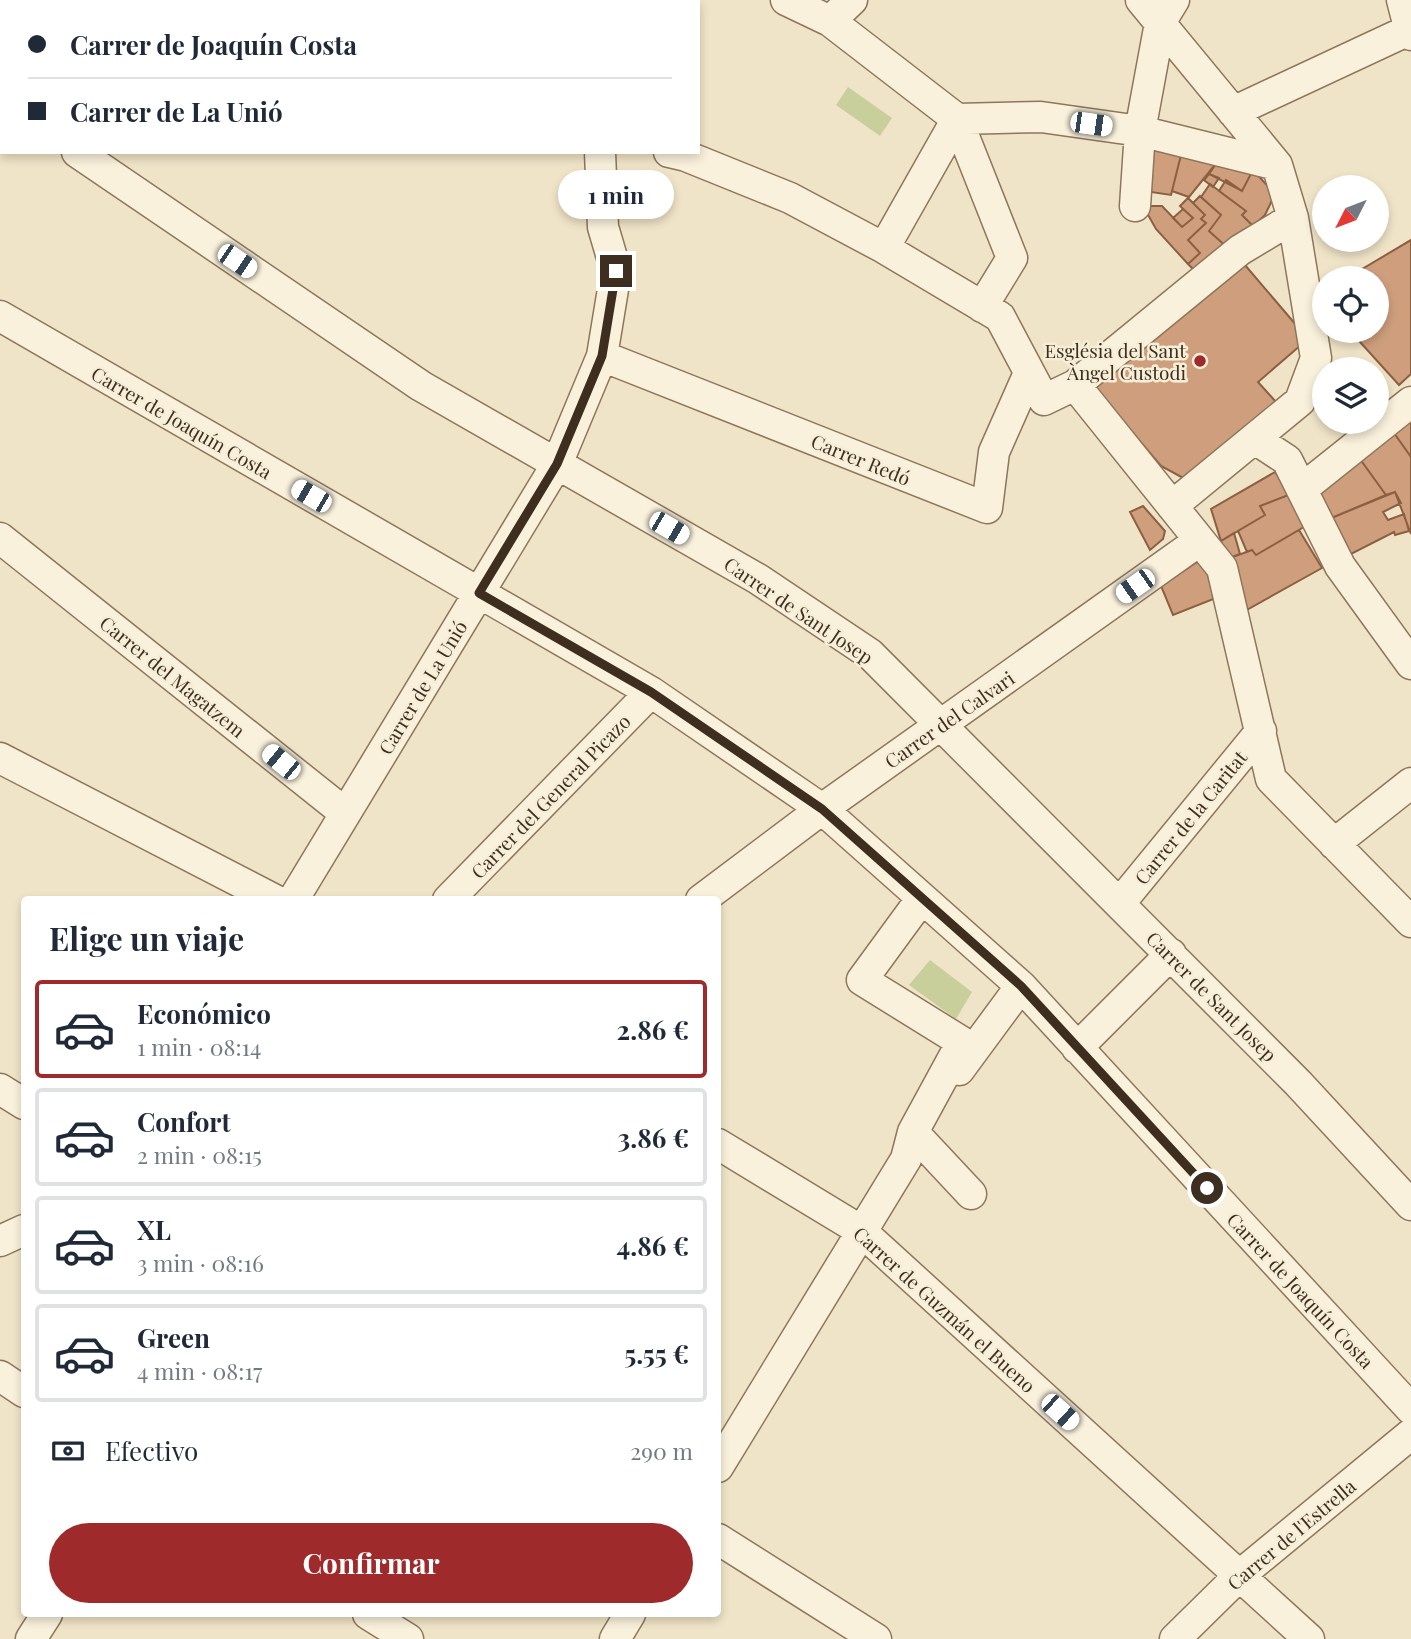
<!DOCTYPE html>
<html lang="es">
<meta charset="utf-8">
<style>
body{margin:0;font-family:"Playfair Display",serif;background:#f6f6f7;color:#1f2937;height:100vh;display:flex;flex-direction:column;font-size:26px;white-space:nowrap}
*{box-sizing:border-box;margin:0}
p{font-size:23px;color:#747a83}
.icon{flex:none;width:38px;height:38px;fill:none;stroke:currentColor;stroke-width:2;stroke-linecap:round;stroke-linejoin:round}
.map{position:relative;flex:1;overflow:hidden}
.sheet{position:absolute;left:21px;top:896px;width:700px;height:721px;display:flex;flex-direction:column;background:#fff;border-radius:7px;box-shadow:0 4px 10px #0003}
.sheet>*{flex:none}
.top-card{position:absolute;left:0px;top:0px;width:700px;height:154px;box-shadow:0 4px 10px #0003;display:grid;align-content:center;height:154px;padding:0 28px;background:#fff}
.needle{width:46px;rotate:228deg}
.buttons{position:absolute;left:1312px;top:175px;display:grid;gap:14px}
.buttons a{display:grid;place-items:center;width:77px;height:77px;border-radius:50%;background:#fff;box-shadow:0 4px 10px #0003;font-size:35px}
.end{position:absolute;width:32px;height:32px;margin:-16px;border:9px solid #3d2e20;background:#fff;box-shadow:0 0 0 4px #fff}
.from{border-radius:50%}
.bubble{position:absolute;height:49px;border-radius:24px;background:#fff;box-shadow:0 4px 10px #0003;font-size:23px;font-weight:700;line-height:49px;text-align:center}
.car{position:absolute;width:21px;height:42px;margin:-21px -10px;border-radius:9px;box-shadow:0 0 5px 2px #0007;background:linear-gradient(#fff 24%,#345 0 40%,#fff 0 76%,#345 0 86%,#fff 0)}
.top-card b{display:flex;align-items:center;gap:24px;height:66px;font-size:26px}
.top-card b+b{border-top:2px solid #e0e1e3}
.top-card i{width:18px;height:18px;background:#1f2937}
ul{padding:0;list-style:none}
li{display:flex;align-items:center;gap:21px;height:98px;margin:0 14px 10px;padding:0 14px;border:4px solid #e0e1e3;border-radius:7px}
li div{flex:1}
li b{display:block;font-size:26px}
li em{font-style:normal;font-weight:700}
li.active{border-color:#9e2a2b}
li>.icon{width:63px;height:63px;stroke-width:1.5}
h2{padding:0 28px;font-size:32px;line-height:84px}
.pay{display:flex;align-items:center;gap:18px;height:77px;padding:0 28px;font-size:26px}
.pay p{margin-inline-start:auto}
.action{display:flex;gap:14px;margin-top:auto;padding:14px 28px}
.action a{flex:1;height:80px;border-radius:42px;background:#9e2a2b;color:#fff;font-size:28px;font-weight:700;line-height:80px;text-align:center}
.map>svg:first-child{display:block}
.green{fill:#c9cf9b}
.building{fill:#cf9f7d;stroke:#8d5f41;stroke-width:2}
.lines{fill:none;stroke-linecap:round;stroke-linejoin:round}
.minor-casing{stroke:#8d765c;stroke-width:33}
.minor{stroke:#faf1dc;stroke-width:30}
.route{stroke:#3d2e20;stroke-width:9}
.poi-dot{fill:#9e2a2b;stroke:#f7eed8;stroke-width:2.5}
.labels{text-anchor:middle;dominant-baseline:central;stroke-width:5;stroke-linejoin:round;paint-order:stroke}
.poi-label{font-size:19px;fill:#3d2e20;stroke:#f7eed8;text-anchor:end}
.street-label{font-size:19px;fill:#3d2e20;stroke:#f7eed8}
</style>
<div class="map">
<svg width="1411" height="1639" viewBox="0 0 1411 1639">
<rect width="100%" height="100%" fill="#f0e4c8"/>
<path class="green" d="M848,87l44,31 -12,18 -44,-31z
M930,960l42,32 -16,27 -47,-34z"/>
<path class="building" d="M1150,149l32,2 -11,44 -27,-4z
M1182,151l36,10 -29,36 -17,-6z
M1218,161l35,9 -11,21 -33,-17z
M1253,170l22,24 -10,21 -12,11 -11,-11 4,-4 -27,-20 7,-11 16,11z
M1209,174l10,4 -6,9 -9,-7z
M1210,184l36,27 -4,4 11,11 -24,23 -20,-18 12,-16 -20,-18z
M1200,196l21,19 -12,16 20,18 -29,27 -12,-12 12,-11 -12,-13 18,-17 -5,-4 4,-4 -12,-12z
M1188,198l17,17 -4,4 5,4 -18,17 12,13 -12,11 -32,-35 -13,-23h19l20,21 11,-9 -13,-12z
M1183,209l10,9 -11,9 -9,-9z
M1411,240v134l-12,11 -49,-54h27v-53h-30z
M1239,258l69,81 -50,43 18,20 -91,77 -24,-13 -70,-82z
M1411,419v38l-17,-24z
M1394,433l17,24v77l-16,-42 -9,3 -26,-36z
M1360,459l26,36 -57,24 -11,-19 2,-11z
M1275,472l16,22 -31,12 5,9 -44,26 -10,-32z
M1395,492l6,11 -18,9 5,8 16,-6 5,17 -14,4 -1,-3 -43,22 -22,-35z
M1291,494l18,30 -53,31 -4,-5 -5,2 -9,-21 27,-16 -5,-9z
M1143,506l22,25 -2,8 -13,11 -20,-38z
M1299,530l23,38 -79,44 -16,-53 25,-9 4,5z
M1234,533l6,21 -13,5 -6,-18z
M1197,562l7,3 12,33 -43,17 -12,-29z"/>
<g class="lines">
<defs>
<path id="minor" d="M200,0l3,2
M395,0l3,2
M786,0l44,21 127,98
M1141,0l136,165 16,53 23,140 -16,43 -128,105
M1402,0l9,35
M63,2l1,-2
M681,2l1,-2
M830,21l22,-21
M0,103l2,-3
M1233,112l178,-83
M957,119l84,-2 99,14 137,34
M957,119l55,139 -30,49
M77,152l344,234 337,193 112,75 428,429 113,122
M669,152l17,4 104,42 94,50 116,69 44,83 31,-15 147,183 49,211 140,143
M1135,206l5,-75 20,-108 14,-23
M884,248l73,-129
M0,316l651,376 171,117 199,177 390,423
M602,356l385,152 7,-56 35,-79
M1075,385l165,-135 53,-32
M1255,439l32,21 53,106 71,98
M1302,489l109,-87
M0,538l345,275
M0,758l275,142
M1334,844l77,-61
M293,900l264,-436 45,-108 14,-85 -13,-44 -3,-75
M448,900l203,-208
M701,900l121,-91 377,-268
M1120,903l141,-172
M1077,1048l94,-94
M959,1070l62,-84
M0,1089l24,15
M913,1132l58,62
M718,1144l142,86 449,409
M0,1241l24,-11
M0,1376l24,16
M718,1467l188,-308 7,-27 49,-90 -100,-62 60,-82
M718,1539l158,100
M368,1614l40,25
M31,1639l16,-25
M615,1639l15,-25
M1175,1639l65,-64 171,-141"/>
</defs>
<use href="#minor" class="minor-casing"/>
<use href="#minor" class="minor"/>
</g>
<g class="lines">
<path class="route" d="M616,271l-14,85 -45,108 -78,129 172,99 171,117 199,177 186,202"/>
</g>
<circle class="poi-dot" cx="1200" cy="361" r="7"/>
<g class="labels">
<g class="poi-label">
<text x="1186" y="350">Església del Sant<tspan x="1186" dy="22">Àngel Custodi</tspan></text>
</g>
<g class="street-label">
<text transform="translate(182 422) rotate(30)">Carrer de Joaquín Costa</text>
<text transform="translate(861 459) rotate(22)">Carrer Redó</text>
<text transform="translate(799 610) rotate(34)">Carrer de Sant Josep</text>
<text transform="translate(173 676) rotate(39)">Carrer del Magatzem</text>
<text transform="translate(422 687) rotate(-59)">Carrer de La Unió</text>
<text transform="translate(949 719) rotate(-35)">Carrer del Calvari</text>
<text transform="translate(550 796) rotate(-46)">Carrer del General Picazo</text>
<text transform="translate(1190 817) rotate(-51)">Carrer de la Caritat</text>
<text transform="translate(1212 996) rotate(45)">Carrer de Sant Josep</text>
<text transform="translate(1301 1290) rotate(47)">Carrer de Joaquín Costa</text>
<text transform="translate(945 1309) rotate(42)">Carrer de Guzmán el Bueno</text>
<text transform="translate(1291 1534) rotate(-40)">Carrer de l'Estrella</text>
</g>
</g>
</svg>
<div class="buttons">
<a><svg class="needle" viewBox="-14 -14 28 28"><path d="M0-13l5 13h-10z" fill="#e53935"/><path d="M0 13l5-13h-10z" fill="#747a83"/></svg></a>
<a><svg class="icon" aria-label="locate" viewBox="0 0 24 24"><circle cx="12" cy="12" r="6"/><path d="M12 2v4M12 18v4M2 12h4M18 12h4"/></svg></a>
<a><svg class="icon" aria-label="layers" viewBox="0 0 24 24"><path d="M12 4l9 5-9 5-9-5zM3 14l9 5 9-5"/></svg></a>
</div>
<i class="end from" style="left:1207px;top:1188px"></i>
<i class="end" style="left:616px;top:271px"></i>
<div class="bubble" style="left:558px;top:170px;width:116px">1 min</div>
<i class="car" style="left:1091px;top:124px;rotate:98deg"></i>
<i class="car" style="left:237px;top:261px;rotate:124deg"></i>
<i class="car" style="left:311px;top:496px;rotate:300deg"></i>
<i class="car" style="left:669px;top:528px;rotate:120deg"></i>
<i class="car" style="left:1135px;top:586px;rotate:235deg"></i>
<i class="car" style="left:281px;top:762px;rotate:309deg"></i>
<i class="car" style="left:1060px;top:1412px;rotate:132deg"></i>
<div class="top-card">
<b><i class="from"></i>Carrer de Joaquín Costa</b>
<b><i></i>Carrer de La Unió</b>
</div>
<section class="sheet">
<h2>Elige un viaje</h2>
<ul>
<li class="active"><svg class="icon" aria-label="car" viewBox="0 0 24 24"><path d="M5 17H2v-5l4-1 3-4h7l3 4 3 1v5h-3M9 17h6M6 11h13"/><circle cx="7" cy="17" r="2"/><circle cx="17" cy="17" r="2"/></svg><div><b>Económico</b><p>1 min · 08:14</p></div><em>2.86 €</em></li>
<li><svg class="icon" aria-label="car" viewBox="0 0 24 24"><path d="M5 17H2v-5l4-1 3-4h7l3 4 3 1v5h-3M9 17h6M6 11h13"/><circle cx="7" cy="17" r="2"/><circle cx="17" cy="17" r="2"/></svg><div><b>Confort</b><p>2 min · 08:15</p></div><em>3.86 €</em></li>
<li><svg class="icon" aria-label="car" viewBox="0 0 24 24"><path d="M5 17H2v-5l4-1 3-4h7l3 4 3 1v5h-3M9 17h6M6 11h13"/><circle cx="7" cy="17" r="2"/><circle cx="17" cy="17" r="2"/></svg><div><b>XL</b><p>3 min · 08:16</p></div><em>4.86 €</em></li>
<li><svg class="icon" aria-label="car" viewBox="0 0 24 24"><path d="M5 17H2v-5l4-1 3-4h7l3 4 3 1v5h-3M9 17h6M6 11h13"/><circle cx="7" cy="17" r="2"/><circle cx="17" cy="17" r="2"/></svg><div><b>Green</b><p>4 min · 08:17</p></div><em>5.55 €</em></li>
</ul>
<div class="pay"><svg class="icon" aria-label="cash" viewBox="0 0 24 24"><path d="M3 7h18v10H3z"/><circle cx="12" cy="12" r="2"/></svg>Efectivo<p>290 m</p></div>
<div class="action"><a>Confirmar</a></div>
</section>
</div>
